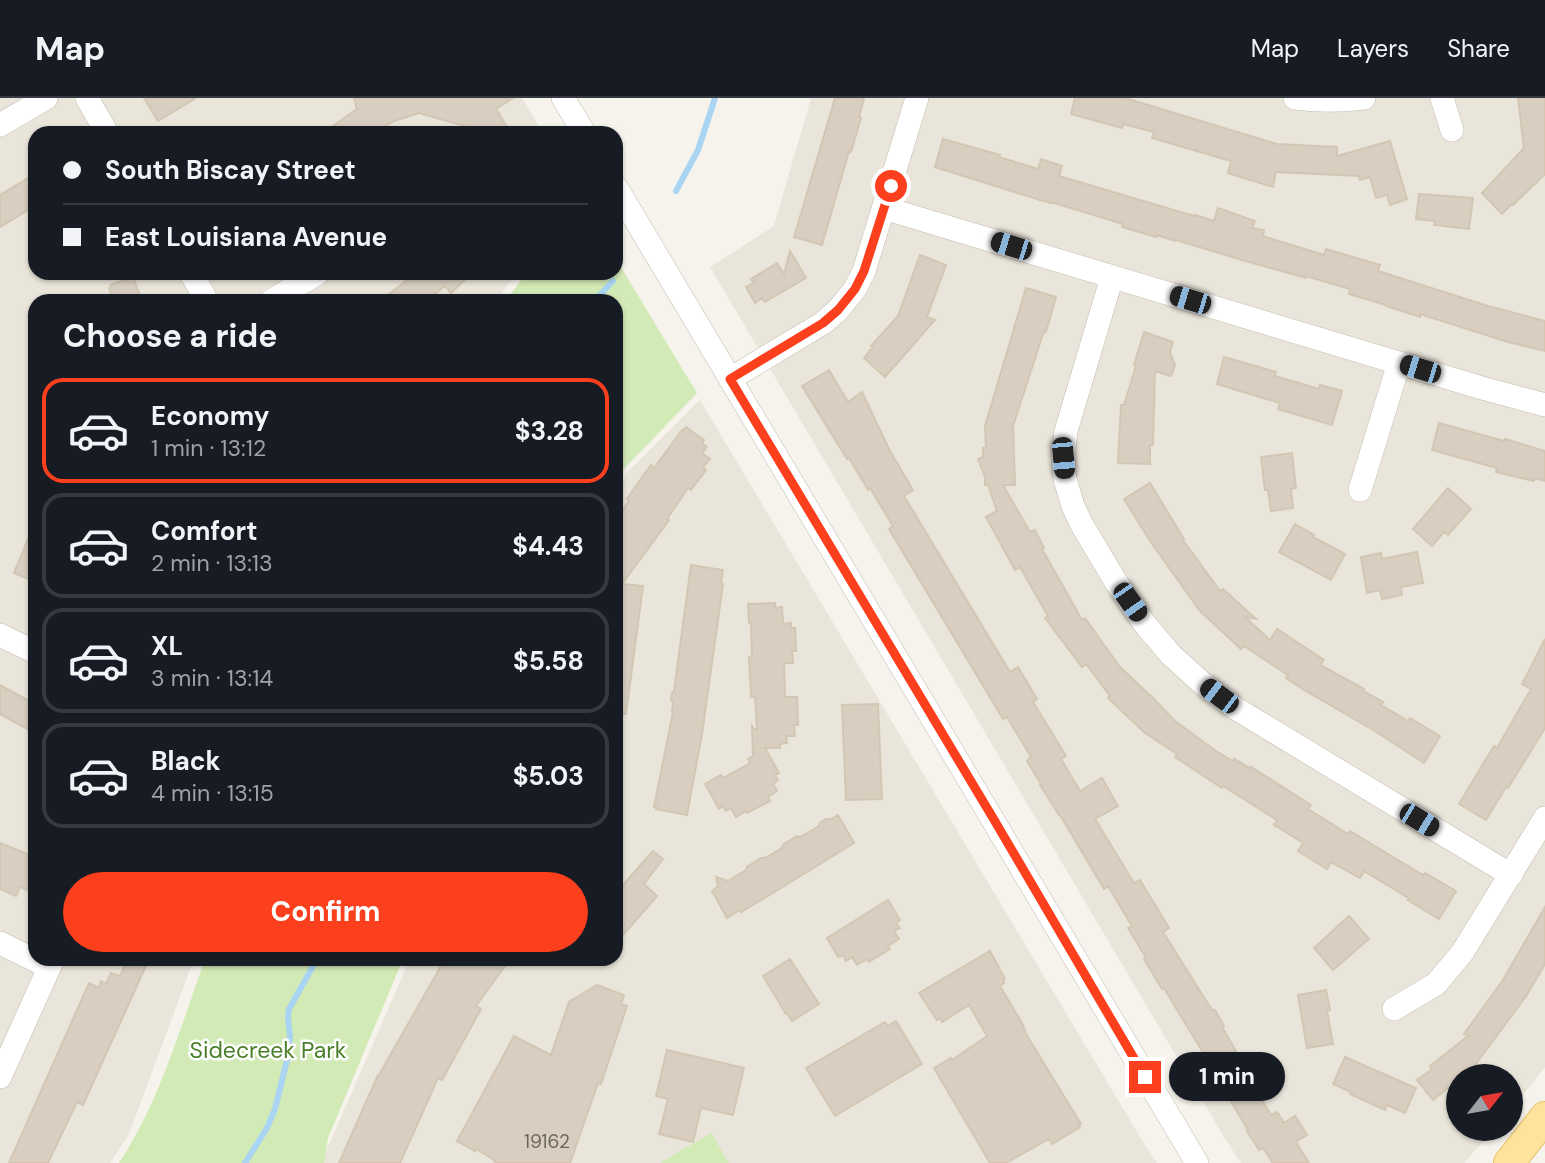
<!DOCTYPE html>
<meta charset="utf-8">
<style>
body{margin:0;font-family:"DM Sans",sans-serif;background:#242831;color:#f1f3f6;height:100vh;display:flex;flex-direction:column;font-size:26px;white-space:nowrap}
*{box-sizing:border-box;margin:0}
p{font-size:23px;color:#9ea1a6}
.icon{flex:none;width:38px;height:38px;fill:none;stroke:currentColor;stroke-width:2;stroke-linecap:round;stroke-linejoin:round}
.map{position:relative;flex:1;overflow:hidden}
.details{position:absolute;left:28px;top:196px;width:595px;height:672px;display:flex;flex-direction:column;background:#171b24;border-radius:21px;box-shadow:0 2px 5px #0004}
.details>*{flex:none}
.hud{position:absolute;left:28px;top:28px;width:595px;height:154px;border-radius:21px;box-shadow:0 2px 5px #0004;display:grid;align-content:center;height:154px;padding:0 35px;background:#171b24}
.needle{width:46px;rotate:59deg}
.controls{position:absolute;left:1446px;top:966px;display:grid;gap:14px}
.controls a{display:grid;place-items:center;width:77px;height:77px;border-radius:50%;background:#171b24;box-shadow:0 2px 5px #0004;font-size:35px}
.end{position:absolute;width:32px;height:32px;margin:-16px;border:9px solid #fc3f1d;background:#fff;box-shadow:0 0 0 4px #fff}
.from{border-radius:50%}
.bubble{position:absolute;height:49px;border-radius:24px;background:#171b24;box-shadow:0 2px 5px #0004;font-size:23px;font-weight:700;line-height:49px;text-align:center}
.car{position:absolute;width:21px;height:42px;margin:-21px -10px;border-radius:9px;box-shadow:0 0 5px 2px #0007;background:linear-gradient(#222 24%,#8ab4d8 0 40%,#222 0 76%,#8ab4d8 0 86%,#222 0)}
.hud b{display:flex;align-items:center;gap:24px;height:66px;font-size:26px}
.hud b+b{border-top:2px solid #363941}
.hud i{width:18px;height:18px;background:#f1f3f6}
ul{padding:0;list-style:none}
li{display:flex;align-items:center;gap:21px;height:105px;margin:0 14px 10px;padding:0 21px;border:4px solid #363941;border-radius:21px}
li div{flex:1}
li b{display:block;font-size:26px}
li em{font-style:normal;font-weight:700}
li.selected{border-color:#fc3f1d}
li>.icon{width:63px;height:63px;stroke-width:1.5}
h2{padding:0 35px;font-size:32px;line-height:84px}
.action{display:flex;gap:14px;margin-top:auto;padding:14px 35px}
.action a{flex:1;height:80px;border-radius:42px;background:#fc3f1d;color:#fff;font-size:28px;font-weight:700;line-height:80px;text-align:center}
header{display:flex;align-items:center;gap:42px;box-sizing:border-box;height:98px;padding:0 35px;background:#171b24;border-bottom:2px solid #363941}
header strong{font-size:33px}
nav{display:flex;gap:38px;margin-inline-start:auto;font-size:24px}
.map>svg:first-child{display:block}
.residential{fill:#eae5da}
.green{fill:#d2eab5}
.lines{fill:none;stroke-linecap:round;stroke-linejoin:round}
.stream{stroke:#a9d4f2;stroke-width:6}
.building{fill:#d8cfc1;stroke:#d3c7b4;stroke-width:2}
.minor-casing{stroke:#c2bbae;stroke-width:24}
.major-casing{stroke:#e6c16a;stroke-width:32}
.minor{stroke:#fff;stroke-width:23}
.major{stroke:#ffe39c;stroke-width:30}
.route{stroke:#fc3f1d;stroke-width:9}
.labels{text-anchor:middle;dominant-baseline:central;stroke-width:5;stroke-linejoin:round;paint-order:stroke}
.number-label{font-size:19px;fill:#6e675b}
.park-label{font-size:23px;fill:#4a7f2a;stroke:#fff}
</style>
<header>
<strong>Map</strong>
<nav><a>Map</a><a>Layers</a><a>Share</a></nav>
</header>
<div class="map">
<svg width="1545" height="1065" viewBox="0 0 1545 1065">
<rect width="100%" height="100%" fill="#f6f3ec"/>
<path class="residential" d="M0,0h522l21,35h-508v140h482l-21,28h-461v658h159l-65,175 -19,29h-110z
M811,0h734v969l-35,44v-35h-52v53h36l-30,34h-223l-17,-26 -514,-870 64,-41z
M700,302l443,742 14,21h-837l11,-23 79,-181h206v-469l12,-18z"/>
<path class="green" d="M616,161l81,134 -77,80 -4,8v-180h-110l20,-28h90z
M205,861h198l-75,179 -4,25h-205c41,-62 61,-135 86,-204z
M711,1035l18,30h-69z"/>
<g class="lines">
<path class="stream" d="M676,93l22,-41 17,-52
M594,203l19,-20
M245,1065l22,-35 8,-19 13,-53 2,-20 -2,-19 1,-8 28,-50"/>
</g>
<path class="building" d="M144,0h52l-38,23z
M354,0h159l-17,11 15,24h-42l-4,-7 -46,-13 -25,8 -20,12h-51l34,-24z
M835,0h29l-5,19 2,1 -10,34 -2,-1 -27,94 -28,-8z
M1075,0h50l152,46 60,3v9l53,-15 17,58 -17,6 -3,-10 -11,3 -6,-21 -10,3 -1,-4 -83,-4 -3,15 -45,-14 3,-12 -79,-23 2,-6 -31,-8 -1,4 -51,-14z
M1518,0h27v76l-32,31 -1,-1 -10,10 -20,-21 42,-45z
M943,41l57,16 -1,2 39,12 3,-10 21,7 -3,10 135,40 1,-1 19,6 4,-13 37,13 -3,7 12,2 -1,6 61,19 2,-6 54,16 -2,6 110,35 57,15v30l-37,-9 -88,-28v3l-34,-11v-1l-37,-11 1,-5 -44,-13v2l-64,-18 -66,-20 -1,1 -18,-6 -1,2 -34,-10 1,-3 -72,-22v1l-11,-3 -105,-33z
M35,76v32l-35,21v-32z
M1419,96l54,4 -4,31 -35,-4 1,-4 -19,-2z
M790,153l16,27 -41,24 -3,-4 -7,5 -9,-16 8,-4 -3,-4 26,-16 7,11z
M920,157l26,10 -19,52 8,3 -50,57 -21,-19 9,-11 -2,-1 27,-30z
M416,175h56l-21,20 -6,-7 -19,15h-46z
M133,179l9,24h-28l-5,-13 2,-1 -1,-2z
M1026,190l30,9 -10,35 -2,-1 -31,95 2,59h-12l27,47 5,-2 9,18 -2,1 40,71 3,-2 35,49 34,32 21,22 41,30 17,10 1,-2 16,9 1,-1 60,38 -3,4 40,25 2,-3 73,44 2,-2 31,18 -17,28 -31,-19 2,-1 -46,-28 -4,7 -29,-16 -4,7 -29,-18 5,-8 -29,-18 3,-5 -54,-34 -1,2 -47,-31 2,-3 -32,-21 -37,-35 2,-2 -24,-32 -4,3 -37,-49 3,-2 -28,-49 -5,3 -29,-53 11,-6 -9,-26h-3v-8l-7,-18 5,-2v-9h3l-1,-22z
M1144,234l29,10 -3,10 5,13 -4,11 -16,-5 -2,74h-3v19l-32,-1 3,-58h3l12,-39 -2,-1z
M1224,259l52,15 -1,4 44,13 1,-4 22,6 -10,34 -54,-16 2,-6 -63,-19z
M829,272l19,32 14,-10 28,59 23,39 -9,6 106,176 8,-5 19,32 -4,3 33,54 -5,3 19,32 22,-13 16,28 -23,13 39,64 6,-3 29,48 -6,4 42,67 8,12 2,-1 9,16 -2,1 22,38 -2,1 29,49 6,-3 7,11 11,-7 12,19 -11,7 13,21h-36l-10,-15 -4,2 -12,-19 1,-1 -34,-57 1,-1 -41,-67 -10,-17 -2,1 -18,-30 2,-1 -18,-30 4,-2 -24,-40 -4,3 -44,-74h-1l-19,-30 1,-1 -14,-23 4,-4 -24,-40 -4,2 -114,-190 4,-3 -23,-38 -2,2 -19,-32 -2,1 -45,-73z
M1439,325l65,18 1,-2 40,12v30l-11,-3v3l-38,-9 1,-4 -65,-18z
M686,329l18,13 -2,3 5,4 -5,6 8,6 -7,8 3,3 -15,20 -3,-2 -21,31 2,1 -47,64 21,2 -17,128 -10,-1v-194l13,-18 -2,-2 18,-26 6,-8 3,3 28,-38 1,1z
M1292,355l4,35 -5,1 2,19 -22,3 -3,-21h-3l-4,-33z
M1150,385l34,56 -1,1 37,51 3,-2 33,30 -11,-2 25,23 7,-11 47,31 -4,5 44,24 -1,2 20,11 -2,3 27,16 2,-3 30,18 -16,27 -49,-32 -71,-41 -18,-12 2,-3 -44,-29 -3,3 -41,-38 -50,-70 -26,-42z
M1448,390l23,21 -23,26 -4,-3 -12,14 -19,-17z
M35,424v60l-21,-9z
M1295,426l19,11 -1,2 32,17 -14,26 -52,-28z
M1417,454l6,31 -22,4 1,8 -20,4 -2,-9 -13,3 -6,-36 20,-4 1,6z
M691,467l32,5 -2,13 2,1 -21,150 -15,81 -31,-6 1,-2h-3l19,-95h-1l1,-10 -2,-2 1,-7 2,-2z
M775,505v5l7,-1 1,17 8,-1v5h4l1,23h-4l1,12h-9l1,34h12l1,28h-4l1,11h-9l1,7 -7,1v4h-15l14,25 -4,2 3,5 -5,4 4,7 -9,6 2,4 -23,12 -1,-2 -10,6 -5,-9 -5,3 -3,-5 -4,3 -14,-25 16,-9 2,3 27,-15 -2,-4 5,-3 -1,-30 2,3h3l-2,-32h-4l-2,-40 3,-1 -1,-33h-2l-1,-19z
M1545,541v89l-37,60 -2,-1 -20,33 -27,-16 35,-58 3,2 34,-59 -9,-5z
M0,587l35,19v29l-35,-19z
M878,606l4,95 -36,1 -4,-95z
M838,717l16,28 -86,53 -27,16 -1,-2 -13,8 -15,-27 6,-5 -2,-9 12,4 18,-11 1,-3 14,-9h4l17,-10 1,-3 14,-9 3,1 19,-11 1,-3 6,-4h5z
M0,745l35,14v36l-15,-6 -4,9 -16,-7z
M653,753l10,8 -19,25 13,12 -41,47v-50z
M888,802l12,20 -4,3 4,5 -6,3 5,8 -11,7 2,3 -21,13 -2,-3 -10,6 -5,-8 -6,4 -3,-6 -5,2 -11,-19z
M1545,809v57l-18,31 -52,70 2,4 -9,7h-10v8l-8,7 -2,-3 -15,12 -16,-20 15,-11 -2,-3 38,-30 -4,-2 39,-54z
M1349,818l20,23 -36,31 -19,-22z
M990,853l15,28 -2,1 1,3 -4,3 23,39 3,9 55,90 -2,1 1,2 -28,17 -3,-5 -43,24h-16l-56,-95 17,-10 1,2 35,-24 -18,-31 -27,17 -2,-4 -3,2 -18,-27z
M128,861h21l-66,146 -6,-3 -29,61h-39l80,-180 10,5 2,-7 5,3 5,-11 9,3z
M445,861h65l-34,47 5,3 -39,71 -4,-2 -38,85h-61l39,-88h1z
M790,861l29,45 -27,17 -5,-8 -1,1 -23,-38z
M597,887l27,10 -3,9 6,2 -26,78 -3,-1 -28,80h-74l-2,-3 -18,-11 -1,2 -18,-10 57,-105 37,19 18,-53z
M1326,892l4,20 -3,1 6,33 -26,4 -9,-53z
M896,923l26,43 -87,52 -29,-48 79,-46 3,4z
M667,952l77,18 -11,47 -32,-7 -8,34 -34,-8 9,-35 -12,-3z
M1345,959l71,31 -11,25 -18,-8 -2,5 -35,-16 1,-2 -18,-8z"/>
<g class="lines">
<defs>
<path id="minor" d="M87,0l20,35
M563,0l21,35
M1295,0c22,3 47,3 69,0
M1442,0l10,32
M0,27l46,-27
M616,89l581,976
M884,110l598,180 63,17
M191,175l16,28
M1112,179l-46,154 -3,27 2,21 8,27 9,19 34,57 28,41 27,32 31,28 33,25 276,167
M271,203l47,-28
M730,281l93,-56 15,-13 17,-21 9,-18 53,-173
M1360,392l39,-127
M0,537l35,17
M0,845l49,24
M1394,911l42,-25 26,-31 83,-135
M0,979l53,-118"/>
<path id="major" d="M1509,1065l36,-46"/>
</defs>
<use href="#minor" class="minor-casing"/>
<use href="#major" class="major-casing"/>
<use href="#minor" class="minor"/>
<use href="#major" class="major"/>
</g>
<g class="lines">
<path class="route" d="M891,88l-27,85 -9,18 -17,21 -15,13 -93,56 263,439 152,259"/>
</g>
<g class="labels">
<g class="number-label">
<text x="547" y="1043">19162</text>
</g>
<g class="park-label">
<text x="268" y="952">Sidecreek Park</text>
</g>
</g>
</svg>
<div class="controls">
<a><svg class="needle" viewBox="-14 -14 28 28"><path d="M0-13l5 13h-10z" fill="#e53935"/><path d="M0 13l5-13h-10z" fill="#9ea1a6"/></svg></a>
</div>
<i class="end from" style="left:891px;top:88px"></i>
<i class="end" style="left:1145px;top:979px"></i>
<div class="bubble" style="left:1169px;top:954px;width:116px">1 min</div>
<i class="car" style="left:1011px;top:148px;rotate:287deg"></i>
<i class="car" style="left:1190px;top:202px;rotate:287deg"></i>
<i class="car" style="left:1420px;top:271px;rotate:287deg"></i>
<i class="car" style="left:1063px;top:360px;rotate:175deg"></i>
<i class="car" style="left:1130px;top:504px;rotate:145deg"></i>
<i class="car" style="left:1219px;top:598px;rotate:307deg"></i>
<i class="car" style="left:1419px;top:722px;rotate:121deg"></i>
<div class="hud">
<b><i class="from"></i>South Biscay Street</b>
<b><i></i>East Louisiana Avenue</b>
</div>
<section class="details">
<h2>Choose a ride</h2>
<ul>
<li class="selected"><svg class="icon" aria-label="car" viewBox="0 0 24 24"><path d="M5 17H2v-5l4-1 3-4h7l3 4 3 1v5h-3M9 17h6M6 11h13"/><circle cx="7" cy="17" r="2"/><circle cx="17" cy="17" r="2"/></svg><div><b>Economy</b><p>1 min · 13:12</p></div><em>$3.28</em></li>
<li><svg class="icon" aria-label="car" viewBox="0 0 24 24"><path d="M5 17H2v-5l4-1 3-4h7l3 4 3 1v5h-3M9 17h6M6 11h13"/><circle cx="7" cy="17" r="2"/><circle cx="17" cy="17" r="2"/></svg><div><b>Comfort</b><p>2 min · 13:13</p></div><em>$4.43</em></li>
<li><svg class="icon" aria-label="car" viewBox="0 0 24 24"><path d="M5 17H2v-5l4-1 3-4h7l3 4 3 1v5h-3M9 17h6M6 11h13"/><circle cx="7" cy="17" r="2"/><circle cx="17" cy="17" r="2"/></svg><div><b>XL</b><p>3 min · 13:14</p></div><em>$5.58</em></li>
<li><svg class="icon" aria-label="car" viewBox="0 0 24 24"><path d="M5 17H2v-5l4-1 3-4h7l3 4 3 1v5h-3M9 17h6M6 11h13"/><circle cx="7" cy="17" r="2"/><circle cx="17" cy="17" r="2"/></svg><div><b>Black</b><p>4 min · 13:15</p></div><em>$5.03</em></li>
</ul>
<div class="action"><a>Confirm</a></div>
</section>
</div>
